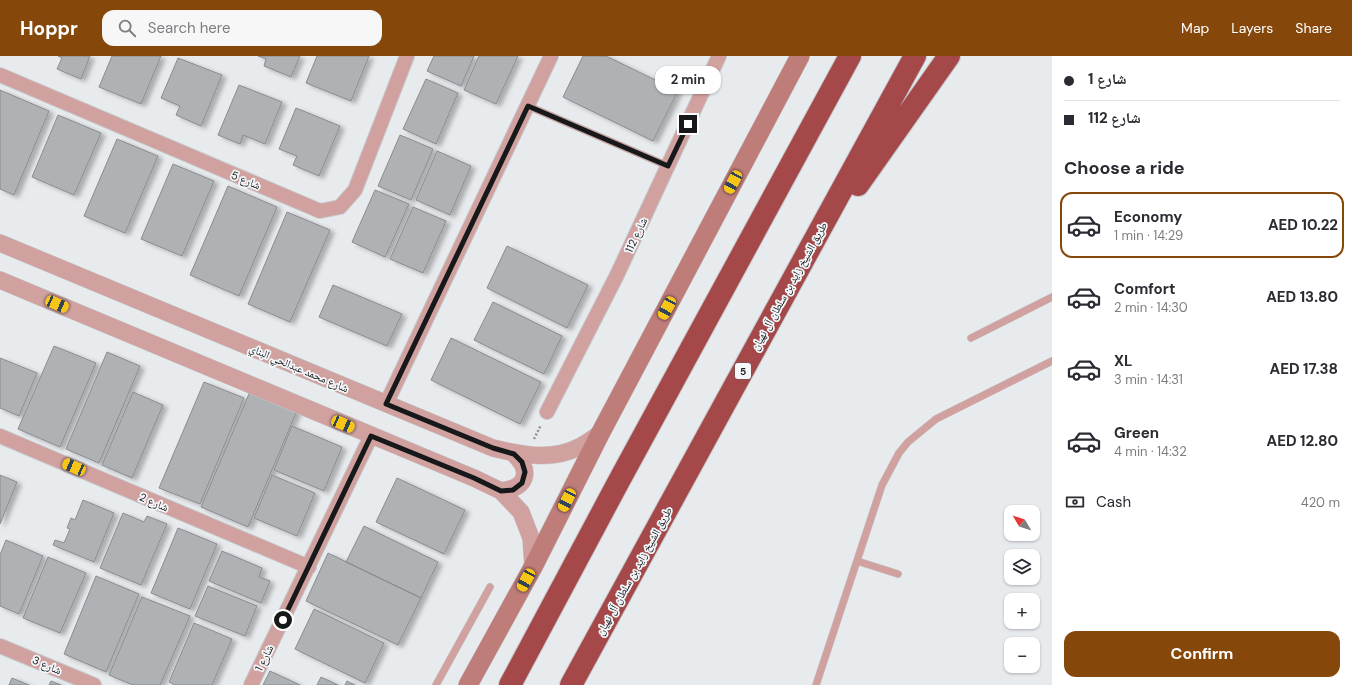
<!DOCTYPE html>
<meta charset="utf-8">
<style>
body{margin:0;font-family:"DM Sans","Noto Naskh Arabic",sans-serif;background:#f7f7f7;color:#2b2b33;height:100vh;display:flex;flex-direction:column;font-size:15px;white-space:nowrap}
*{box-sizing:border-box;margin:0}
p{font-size:13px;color:#7c7c81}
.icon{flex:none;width:22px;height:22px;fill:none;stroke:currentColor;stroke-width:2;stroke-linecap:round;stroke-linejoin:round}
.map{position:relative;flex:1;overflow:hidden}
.panel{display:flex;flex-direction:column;background:#fff;width:300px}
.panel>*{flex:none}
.top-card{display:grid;align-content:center;height:88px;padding:0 12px;background:#fff}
.needle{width:26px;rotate:309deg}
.controls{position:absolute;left:1004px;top:449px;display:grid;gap:8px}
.controls a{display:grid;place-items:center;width:36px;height:36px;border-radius:8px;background:#fff;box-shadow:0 1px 3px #0004;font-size:20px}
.end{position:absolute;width:18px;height:18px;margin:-9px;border:5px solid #171819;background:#fff;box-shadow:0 0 0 2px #fff}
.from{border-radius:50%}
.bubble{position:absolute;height:28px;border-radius:12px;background:#fff;box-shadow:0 1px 3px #0004;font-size:13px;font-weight:700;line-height:28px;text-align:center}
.car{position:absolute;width:12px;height:24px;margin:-12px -6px;border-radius:5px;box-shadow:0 0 3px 1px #0007;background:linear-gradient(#f5c518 24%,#345 0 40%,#f5c518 0 76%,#345 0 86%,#f5c518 0)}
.top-card b{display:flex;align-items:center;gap:14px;height:38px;font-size:15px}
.top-card b+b{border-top:1px solid #e1e1e2}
.top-card i{width:10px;height:10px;background:#2b2b33}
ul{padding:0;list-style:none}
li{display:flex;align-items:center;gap:12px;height:66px;margin:0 8px 6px;padding:0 4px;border:2px solid transparent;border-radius:12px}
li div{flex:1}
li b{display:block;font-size:15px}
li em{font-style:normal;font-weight:700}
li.current{border-color:#86480a}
li>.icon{width:36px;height:36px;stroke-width:1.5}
h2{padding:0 12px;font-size:18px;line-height:48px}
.pay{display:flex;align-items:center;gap:10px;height:44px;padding:0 12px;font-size:15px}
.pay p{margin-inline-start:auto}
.button{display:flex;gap:8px;margin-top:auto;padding:8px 12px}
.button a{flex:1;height:46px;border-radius:12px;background:#86480a;color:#fff;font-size:16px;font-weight:700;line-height:46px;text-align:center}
header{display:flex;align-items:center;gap:24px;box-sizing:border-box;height:56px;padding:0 20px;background:#86480a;color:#fff}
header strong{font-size:19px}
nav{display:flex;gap:22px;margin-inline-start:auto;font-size:14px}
.search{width:280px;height:36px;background:#f7f7f7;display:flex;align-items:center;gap:10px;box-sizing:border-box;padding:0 14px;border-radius:12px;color:#7c7c81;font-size:15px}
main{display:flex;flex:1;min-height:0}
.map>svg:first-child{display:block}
.building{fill:#aeb2b4;stroke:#898c8f;filter:url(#shadow)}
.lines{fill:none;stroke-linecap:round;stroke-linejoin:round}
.service-casing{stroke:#c7c9cc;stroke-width:8}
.minor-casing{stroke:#c7c9cc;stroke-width:16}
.tertiary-casing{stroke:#c7c9cc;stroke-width:18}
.secondary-casing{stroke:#c7c9cc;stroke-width:20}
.motorway-casing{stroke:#c7c9cc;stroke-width:24}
.path{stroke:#8f9193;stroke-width:2.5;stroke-dasharray:2 2;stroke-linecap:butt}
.service{stroke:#d0a19f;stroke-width:7}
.minor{stroke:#d0a19f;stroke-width:14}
.tertiary{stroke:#d0a19f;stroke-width:17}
.secondary{stroke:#bf7d7a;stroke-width:19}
.motorway{stroke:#a5484a;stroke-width:22}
.route{stroke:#171819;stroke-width:5}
.labels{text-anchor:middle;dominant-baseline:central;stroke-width:3.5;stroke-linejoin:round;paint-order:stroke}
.shield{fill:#f5f8fb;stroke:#5a5b5d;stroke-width:1}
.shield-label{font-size:10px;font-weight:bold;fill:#171819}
.street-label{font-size:11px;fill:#171819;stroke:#f5f8fb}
</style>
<header>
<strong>Hoppr</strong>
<div class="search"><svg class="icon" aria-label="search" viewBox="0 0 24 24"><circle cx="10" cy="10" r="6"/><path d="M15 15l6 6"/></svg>Search here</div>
<nav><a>Map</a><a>Layers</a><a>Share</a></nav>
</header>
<main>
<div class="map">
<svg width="1052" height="629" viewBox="0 0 1052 629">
<defs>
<filter id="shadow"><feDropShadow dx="4.5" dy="2.5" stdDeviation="2" flood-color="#0004"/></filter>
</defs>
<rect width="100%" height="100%" fill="#e8ebee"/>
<path class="building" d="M58,0h32l-9,23 -24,-10 5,-11z
M112,0h49l-20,48 -42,-17z
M258,0h42l-9,21 -27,-11 2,-7z
M317,0h52l-18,45 -45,-18z
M434,0h40l-13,30 -34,-15z
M479,0h39l-22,48 -32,-14z
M583,0h23l72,35 -25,50 -90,-44z
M178,2l44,17 -21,51 -25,-11 4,-9 -19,-8z
M426,23l32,14 -22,51 -33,-15z
M239,29l43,17 -17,42 -22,-9 -3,9 -22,-9z
M0,34l49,21 -35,84 -14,-6z
M296,52l44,18 -21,50 -26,-11 4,-9 -18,-7z
M58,59l43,18 -27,62 -42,-18z
M400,79l33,14 -22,51 -33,-14z
M117,83l41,17 -33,77 -41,-17z
M437,95l34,15 -21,49 -34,-15z
M173,108l41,17 -32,75 -41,-17z
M228,130l49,21 -38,89 -49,-21z
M375,134l34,14 -24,53 -33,-15z
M413,151l33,14 -23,52 -33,-14z
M287,156l43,18 -40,92 -42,-18z
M507,190l81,39 -21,43 -80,-40z
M333,229l69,29 -15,32 -68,-29z
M493,246l69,34 -18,38 -70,-34z
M451,282l90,44 -21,42 -89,-44z
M54,290l42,17 -36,84 -42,-18z
M107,296l33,14 -41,97 -33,-14z
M0,302l37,15 -18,43 -19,-8z
M204,326l40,16 -44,106 -41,-16z
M251,333l47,19 -50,119 -47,-20z
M133,336l30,13 -31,73 -30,-13z
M292,370l50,21 -18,44 -50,-21z
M0,419l17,7 -17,42z
M272,419l43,18 -18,43 -43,-18z
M397,422l68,32 -21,44 -68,-32z
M83,444l31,13 -20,49 -41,-17 2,-5 9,3 6,-14 -3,-1 4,-10 4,2z
M123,457l21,9 3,-6 20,8 -26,61 -41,-17z
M364,470l74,36 -17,36 -75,-36z
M178,472l39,16 -27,65 -39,-16z
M6,484l37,16 -24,58 -19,-8v-51z
M222,495l40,17 -3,9 11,4 -9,22 -52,-22z
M328,497l93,45 -23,47 -92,-44z
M48,501l38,16 -26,60 -37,-15z
M96,520l43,18 -33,78 -42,-18z
M208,530l49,20 -12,30 -50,-20z
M142,541l48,19 -30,69h-27l-24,-10z
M314,553l70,34 -19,40 -70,-34z
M194,567l38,16 -20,46h-37l-6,-3z
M270,615l30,14h-37z
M321,621l17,8h-21z
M12,622l17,7h-20z
M51,625l10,4h-12z
M347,625l8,4h-10z"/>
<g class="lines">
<defs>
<path id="service" d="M528,50l140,60
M971,282l81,-41
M857,505l41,13
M436,629l54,-98
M816,629l66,-200 17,-32 9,-11 28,-23 116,-58"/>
<path id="minor" d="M0,19l320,136 20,-4 15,-17 52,-134
M386,348l165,-348
M547,356l70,-137 102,-219
M0,380l309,131
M0,590l94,39
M251,629l120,-249"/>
<path id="tertiary" d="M0,187l493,205c28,7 59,13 86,-1 7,-3 14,-9 21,-13
M0,224l474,198 27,13 20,21 10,26 2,29
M501,435c26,-3 31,-20 13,-37"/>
<path id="secondary" d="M468,629l65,-118 67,-133 200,-378"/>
<path id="motorway" d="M858,129l91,-129
M510,629l110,-206 230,-423
M571,629l344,-629"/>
</defs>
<use href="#service" class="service-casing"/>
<use href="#minor" class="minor-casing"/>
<use href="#tertiary" class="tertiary-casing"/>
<use href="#secondary" class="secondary-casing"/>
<use href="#motorway" class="motorway-casing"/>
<path class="path" d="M534,383l7,-14"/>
<use href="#service" class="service"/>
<use href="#minor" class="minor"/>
<use href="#tertiary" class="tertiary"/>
<use href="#secondary" class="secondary"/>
<use href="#motorway" class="motorway"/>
</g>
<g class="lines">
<path class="route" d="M283,564l88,-184 103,42 27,13 12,-1 9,-7 3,-11 -3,-10 -8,-8 -21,-6 -107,-44 142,-298 140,60 20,-42"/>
</g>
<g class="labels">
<rect class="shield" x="735" y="307" width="16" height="16" rx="3"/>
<g class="shield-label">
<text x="743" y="315">5</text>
</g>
<g class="street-label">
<text transform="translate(246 124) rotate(23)">شارع 5</text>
<text transform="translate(636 179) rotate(-65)">شارع 112</text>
<text transform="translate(789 230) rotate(-61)">طريق الشيخ زايد بن سلطان آل نهيان</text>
<text transform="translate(299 312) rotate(23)">شارع محمد عبدالحي البناي</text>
<text transform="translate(154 446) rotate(23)">شارع 2</text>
<text transform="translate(634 515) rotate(-61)">طريق الشيخ زايد بن سلطان آل نهيان</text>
<text transform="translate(264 602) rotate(-64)">شارع 1</text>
<text transform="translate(47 609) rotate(23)">شارع 3</text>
</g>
</g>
</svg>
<div class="controls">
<a><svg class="needle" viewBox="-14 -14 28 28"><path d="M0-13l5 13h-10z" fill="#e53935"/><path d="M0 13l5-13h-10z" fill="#7c7c81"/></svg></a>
<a><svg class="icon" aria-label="layers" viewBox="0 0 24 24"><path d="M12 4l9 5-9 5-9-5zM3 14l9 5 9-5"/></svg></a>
<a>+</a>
<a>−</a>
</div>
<i class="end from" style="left:283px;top:564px"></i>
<i class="end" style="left:688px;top:68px"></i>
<div class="bubble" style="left:655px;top:10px;width:66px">2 min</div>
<i class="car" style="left:733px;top:126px;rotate:208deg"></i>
<i class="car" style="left:57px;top:248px;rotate:113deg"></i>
<i class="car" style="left:667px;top:252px;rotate:208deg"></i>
<i class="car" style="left:343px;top:368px;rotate:113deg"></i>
<i class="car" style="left:74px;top:411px;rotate:293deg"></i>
<i class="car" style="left:567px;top:444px;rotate:207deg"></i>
<i class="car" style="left:526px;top:524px;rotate:209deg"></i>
</div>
<section class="panel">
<div class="top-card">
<b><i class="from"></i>شارع 1</b>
<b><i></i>شارع 112</b>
</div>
<h2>Choose a ride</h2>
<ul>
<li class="current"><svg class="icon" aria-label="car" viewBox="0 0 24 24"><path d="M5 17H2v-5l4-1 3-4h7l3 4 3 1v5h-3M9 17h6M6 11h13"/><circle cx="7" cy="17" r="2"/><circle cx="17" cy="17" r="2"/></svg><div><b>Economy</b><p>1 min · 14:29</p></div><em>AED 10.22</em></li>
<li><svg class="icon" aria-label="car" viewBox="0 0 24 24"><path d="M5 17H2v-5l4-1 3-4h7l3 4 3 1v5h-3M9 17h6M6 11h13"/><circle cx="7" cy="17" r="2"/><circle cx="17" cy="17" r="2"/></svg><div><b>Comfort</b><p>2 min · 14:30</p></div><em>AED 13.80</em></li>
<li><svg class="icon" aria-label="car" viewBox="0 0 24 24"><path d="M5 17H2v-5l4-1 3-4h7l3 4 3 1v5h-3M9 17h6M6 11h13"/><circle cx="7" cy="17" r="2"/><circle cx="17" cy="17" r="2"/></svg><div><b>XL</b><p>3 min · 14:31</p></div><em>AED 17.38</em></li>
<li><svg class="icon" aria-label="car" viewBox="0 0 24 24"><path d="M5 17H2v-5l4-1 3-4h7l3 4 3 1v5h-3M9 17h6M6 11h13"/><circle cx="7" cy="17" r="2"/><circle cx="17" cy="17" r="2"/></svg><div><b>Green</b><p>4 min · 14:32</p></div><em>AED 12.80</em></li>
</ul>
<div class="pay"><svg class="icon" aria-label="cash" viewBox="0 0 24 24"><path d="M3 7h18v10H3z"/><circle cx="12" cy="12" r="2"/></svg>Cash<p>420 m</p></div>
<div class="button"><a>Confirm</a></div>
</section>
</main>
